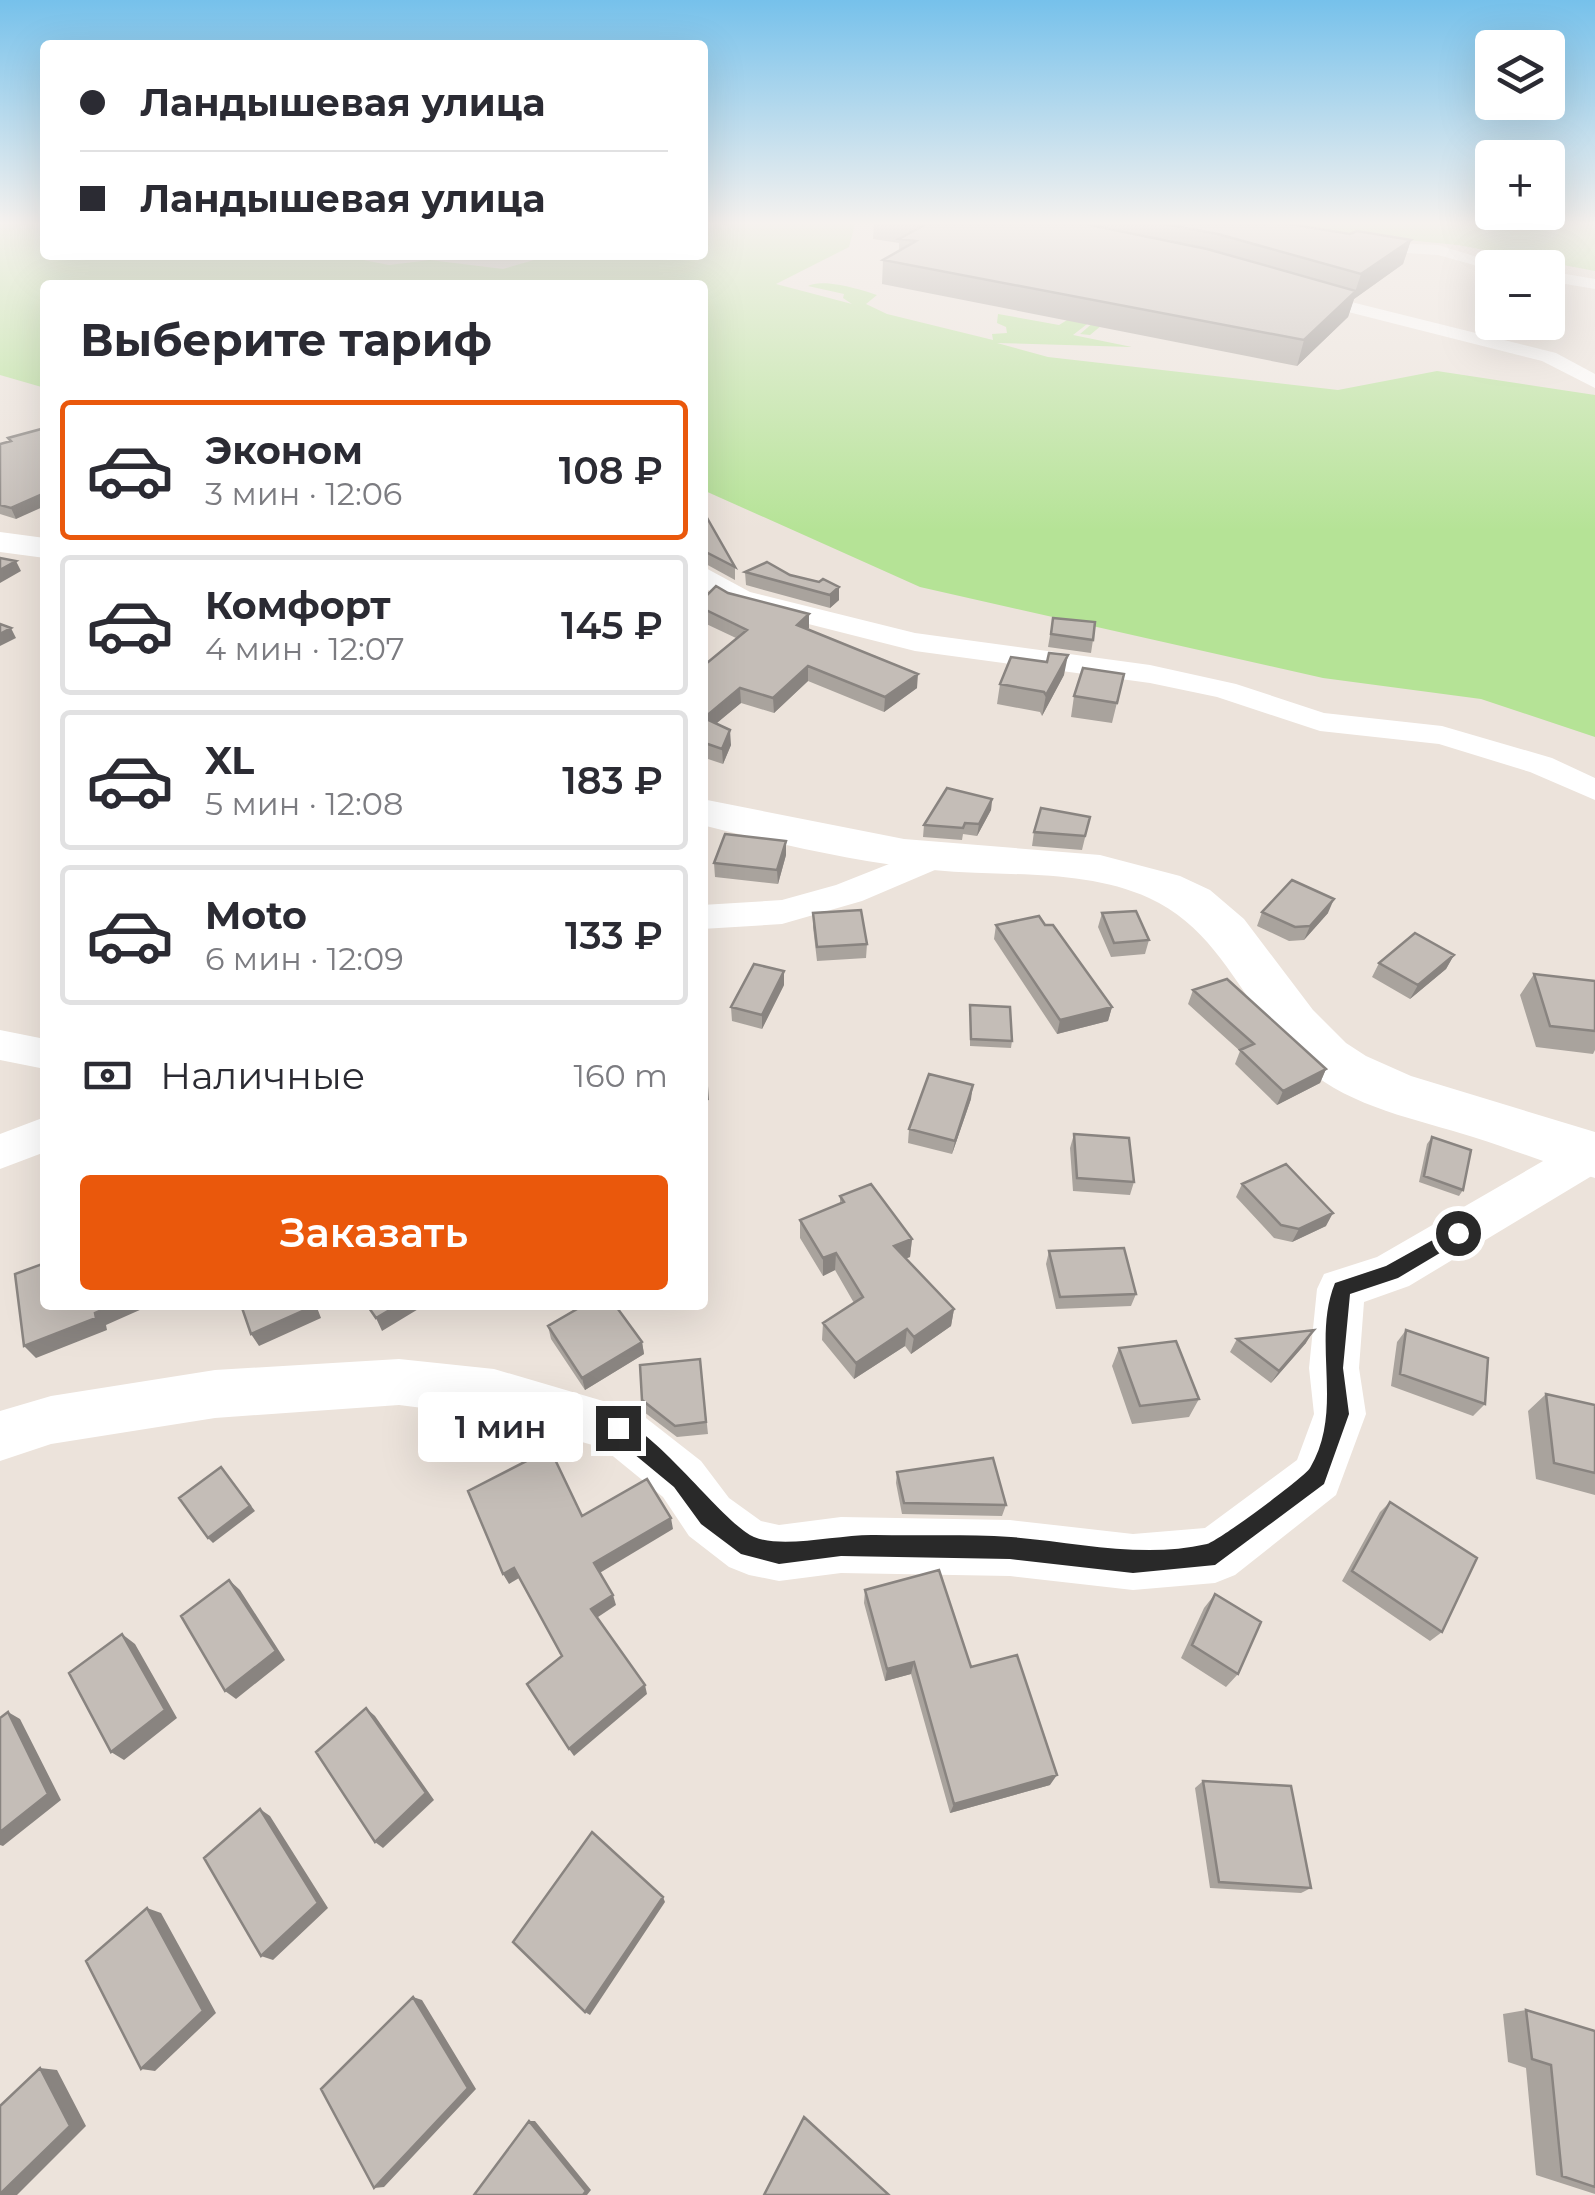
<!DOCTYPE html>
<html lang="ru">
<meta charset="utf-8">
<style>
body{margin:0;font-family:Montserrat,sans-serif;background:#f7f7f7;color:#2b2b33;height:100vh;display:flex;flex-direction:column;font-size:38px;white-space:nowrap}
*{box-sizing:border-box;margin:0}
p{font-size:32px;color:#7c7c81}
.icon{flex:none;width:55px;height:55px;fill:none;stroke:currentColor;stroke-width:2;stroke-linecap:round;stroke-linejoin:round}
.map{position:relative;flex:1;overflow:hidden}
.side{position:absolute;left:40px;top:280px;width:668px;height:1030px;display:flex;flex-direction:column;background:#fff;border-radius:10px;box-shadow:0 10px 40px #0002}
.side>*{flex:none}
.banner{position:absolute;left:40px;top:40px;width:668px;height:220px;border-radius:10px;box-shadow:0 10px 40px #0002;display:grid;align-content:center;height:220px;padding:0 40px;background:#fff}
.buttons{position:absolute;left:1475px;top:30px;display:grid;gap:20px}
.buttons a{display:grid;place-items:center;width:90px;height:90px;border-radius:10px;background:#fff;box-shadow:0 10px 40px #0002;font-size:50px}
.end{position:absolute;width:45px;height:45px;margin:-22px;border:12px solid #292929;background:#fff;box-shadow:0 0 0 5px #fff}
.from{border-radius:50%}
.bubble{position:absolute;height:70px;border-radius:10px;background:#fff;box-shadow:0 10px 40px #0002;font-size:32px;font-weight:600;line-height:70px;text-align:center}
.banner b{display:flex;align-items:center;gap:35px;height:95px;font-size:38px}
.banner b+b{border-top:2px solid #e1e1e2}
.banner i{width:25px;height:25px;background:#2b2b33}
ul{padding:0;list-style:none}
li{display:flex;align-items:center;gap:30px;height:140px;margin:0 20px 15px;padding:0 20px;border:5px solid #e1e1e2;border-radius:10px}
li div{flex:1}
li b{display:block;font-size:38px}
li em{font-style:normal;font-weight:600}
li.current{border-color:#ea580c}
li>.icon{width:90px;height:90px;stroke-width:1.5}
h2{padding:0 40px;font-size:45px;line-height:120px}
.pay{display:flex;align-items:center;gap:25px;height:110px;padding:0 40px;font-size:38px}
.pay p{margin-inline-start:auto}
.button{display:flex;gap:20px;margin-top:auto;padding:20px 40px}
.button a{flex:1;height:115px;border-radius:10px;background:#ea580c;color:#fff;font-size:40px;font-weight:600;line-height:115px;text-align:center}
.map>svg:first-child{display:block}
.green{fill:#b5e396}
.lines{fill:none;stroke-linecap:round;stroke-linejoin:round}
.minor{fill:#fff;fill-rule:evenodd}
.tertiary{fill:#fff;fill-rule:evenodd}
.wall{fill:#a9a39d}
.shaded-wall{fill:#898480}
.building{fill:#c4bdb7;stroke:#898480;stroke-width:2.5}
.route{fill:#292929}
</style>
<div class="map">
<svg width="1595" height="2195" viewBox="0 0 1595 2195">
<rect width="100%" height="100%" fill="#ece3db"/>
<path class="green" d="M0,224h45v31h293l51,10 41,-5 73,9 48,-14h151l1,-31h152l-6,23 -73,37 76,20 -9,-6 1,-4 -36,-8c14,-8 52,3 69,9l-11,9 21,10 106,26 -1,-6 15,-1 -1,-6 -9,-4 1,-9 61,11 18,-11 31,6 -18,15 -10,-1 14,-12 -3,-1 -18,14 59,12 -135,-4 51,14 290,33 99,-19 158,24v342l-114,-38 -158,-21 -403,-91 -217,-97 -1,-205h-657v103l-45,-13z
M1245,224h350v47l-137,-26z"/>
<g class="lines">
<path class="minor" d="M1349,241l89,4 76,23 -22,2 -54,-15 -95,-6v-6z
M1548,271l47,8v10l-47,-8z
M1295,288l261,65 39,21v14l-53,-27 -253,-64 -3,-4z
M702,566l48,26 165,41 235,32 86,19 88,29 118,13 110,32 43,20v22l-65,-28 -91,-28 -119,-13 -103,-34 -67,-14 -235,-32 -185,-47 -28,-18z
M937,845l12,3 6,8 -6,8 -87,37 -80,23 -80,5v-24l80,-5 54,-15z
M0,1030l45,9v30l-45,-9z
M45,1117v35l-45,17v-35z
M1592,1137l3,37 -186,112 -45,16 -5,66 7,46 -30,81 -101,80 -20,8 -82,7 -123,-14 -169,-3 -62,8 -30,-6 -20,-8 -40,-31 -26,-39 -60,-49 -109,-31 -95,-12 -184,13 -164,26 -51,17v-50l51,-15 164,-26 184,-11 95,10 143,42 64,50 28,37 32,23 18,4 62,-8 169,3 123,14 72,-6 92,-68 17,-46 -5,-46 8,-79 7,-15 53,-17 199,-115z"/>
<path class="tertiary" d="M0,532l45,6v20l-45,-6z
M702,799l202,40 196,16 80,21 30,14 34,29 69,91 33,33 20,13 45,20 184,56v46c-41,-12 -81,-28 -122,-41 -56,-18 -121,-29 -167,-69 -60,-52 -80,-135 -157,-170 -66,-30 -146,-21 -216,-28 -78,-8 -155,-26 -231,-45z"/>
</g>
<path class="wall" d="M874,224h415l61,10 61,6 -8,24 -49,35 -6,18 -51,49 -415,-82 1,-24 16,-9v-8l-26,-4z
M45,428l-29,91 -16,-5v-70l10,-3 -2,-3z
M702,509l33,58v13l-31,-17 -2,1z
M745,572l45,3 49,12v13l-9,8 -84,-23z
M728,593l81,21 -1,15 109,59 -33,24 -76,-31 -34,32 -33,-10 -25,20 15,22 -8,19 -21,-7v-90l34,-29 -34,-16v-22z
M1053,618l40,22 -2,13 -43,-6z
M1124,674l-12,49 -41,-6 3,-21z
M1064,675l-22,41 -2,-4 -43,-8 3,-20z
M992,799l-1,11 -14,26 -14,-2 -1,6 -39,-3 1,-12z
M1090,817l-8,33 -50,-4 2,-14z
M786,841v14l-8,29 -63,-7 -1,-14z
M1262,912l66,1 -24,27 -15,1 -32,-15z
M813,913l54,31 -1,14 -49,3 -4,-34z
M1102,913l47,27 -4,14 -34,3 -13,-30z
M996,925h49l67,82 -4,14 -51,13 -63,-95z
M1454,955l-8,14 -36,30 -38,-22 7,-14z
M1534,974l61,7v69l-2,4 -57,-7 -16,-52z
M784,985l-22,44 -30,-8 -1,-14z
M1193,990l133,79 -6,14 -43,22 -42,-41 5,-13 -52,-47z
M970,1005l42,36 -1,7 -41,-2z
M971,1099l-19,55 -44,-11 1,-14z
M1074,1134l60,48 -4,13 -57,-4 -3,-43z
M1432,1137l31,53 -4,6 -40,-14 8,-38z
M1242,1184l84,42 -34,16 -18,-4 -38,-41z
M840,1196l72,43 -2,18 -4,1 48,51 -3,17 -40,28 -6,-8 -51,33 -32,-39 1,-17 31,-20 -19,-33 -12,6 -23,-38v-18l40,-17z
M1049,1251l87,43 -5,12 -75,3 -10,-45z
M548,1326l94,16 2,12 -59,36 -34,-51z
M1406,1330l79,74 -12,12 -82,-30 6,-44z
M1237,1339l69,4 -35,40 -41,-31z
M1119,1348l80,51 -10,18 -57,7 -20,-58z
M700,1359l8,75 -31,3 -33,-25 -2,-12z
M1546,1394l49,11v90l-59,-16 -8,-68z
M897,1472l109,33 -4,11 -100,-2 -6,-31z
M1390,1502l52,130 -12,9 -88,-60 38,-69z
M865,1590l106,77 79,118 -100,28 -39,-139 -26,7 -21,-78z
M1215,1594l23,80 -12,13 -45,-29 23,-50z
M1203,1781l108,107 -10,5 -91,-5 -15,-100z
M1526,2010l69,21v163l-59,-19 -10,-107 -18,-6 -5,-48z"/>
<path class="shaded-wall" d="M1411,240l-8,24 -49,35 -6,18 -51,49 7,-26 51,-48 6,-18z
M45,493v13l-29,13 -5,-11z
M16,561l5,10 -21,12v-13z
M839,587v13l-9,8v-13z
M809,614v14l-12,11v-14z
M11,628l5,10 -16,8v-12z
M1068,655l-4,20 -22,41 4,-21z
M808,666v15l-34,32 -1,-15z
M918,674l-1,14 -33,24 1,-15z
M740,688l1,15 -36,30 -1,-15z
M730,730l1,15 -8,19 -1,-15z
M992,799l-1,11 -14,26 2,-12z
M786,841v14l-8,29 -1,-14z
M1334,899l-6,14 -24,27 6,-14z
M1454,955l-8,14 -36,30 8,-14z
M784,971v14l-22,44v-14z
M1112,1007l-4,14 -51,13 3,-14z
M1326,1069l-6,14 -43,22 6,-14z
M973,1085l-2,14 -19,55 3,-13z
M708,1086l1,14 -7,2v-14z
M1333,1213l-7,13 -34,16 7,-13z
M912,1239l-2,18 -18,7 2,-18z
M836,1253l-1,17 -12,6v-18z
M113,1305h38l-45,20 1,5 -71,28 -12,-12z
M314,1305h2l5,13 -62,28 -8,-12z
M398,1305h27l-43,26 -6,-13z
M954,1309l-3,17 -40,28 3,-17z
M907,1329l-2,17 -51,33 2,-16z
M1314,1330l-8,13 -35,40 8,-12z
M642,1342l2,12 -59,36 -3,-12z
M226,1473l29,38 -42,32 -5,-5z
M671,1518l2,11 -75,45 -4,-11z
M514,1568l5,10 -10,6 -6,-10z
M229,1580l11,10 45,70 -49,39 -11,-8z
M613,1595l3,10 -21,14 -4,-10z
M122,1634l13,10 42,74 -53,42 -13,-8z
M914,1662l-3,12 -26,7 2,-12z
M645,1685l2,9 -73,62 -5,-7z
M366,1708l9,8 59,84 -51,48 -8,-6z
M8,1712l12,7 41,81 -58,46 -3,-1v-13z
M1057,1775l-7,10 -100,28 4,-9z
M260,1809l10,7 58,92 -55,52 -12,-4z
M663,1897l2,5 -75,113 -5,-3z
M147,1908l14,5 55,100 -61,58 -14,-2z
M413,1997l9,3 54,89 -92,98 -10,1z
M40,2068l17,2 29,56 -69,69h-17z
M529,2121h6l56,69 -4,5h-4z"/>
<path class="building" d="M926,224h159l122,25 149,42 -52,49 -421,-80 33,-19 -17,-2z
M1164,224h125l61,10 7,-3 54,9 -50,34 -143,-40z
M45,428v65l-34,15 -11,-3v-61l11,-3 -3,-3z
M702,509l33,58 -33,-17z
M0,558l16,3 -16,9z
M767,562l23,13 29,7 4,-3 16,8 -9,8 -85,-23z
M716,586l12,7 81,21 -12,11 121,49 -33,23 -77,-31 -35,32 -33,-10 -36,30 26,12 -8,19 -20,-7v-75l45,-37 -45,-22v-8z
M1053,618l42,4 -2,18 -42,-6z
M0,624l11,4 -11,6z
M1049,653l19,2 -22,40 -2,-3 -44,-8 11,-27 36,5z
M1083,668l41,6 -7,29 -43,-7z
M947,788l45,11 -13,25 -14,-1 -2,5 -39,-3z
M1041,808l49,9 -5,19 -51,-4z
M725,834l61,7 -9,29 -63,-7z
M1292,880l42,19 -24,27 -15,1 -33,-15z
M861,910l6,34 -50,3 -4,-34z
M1136,911l13,29 -35,3 -12,-30z
M1039,916l6,9h8l59,82 -52,13 -64,-95z
M1415,933l39,22 -36,30 -39,-22z
M754,964l30,7 -22,44 -31,-8z
M1534,974l61,7v50l-45,-5z
M1227,979l99,90 -43,22 -43,-41 14,-6 -61,-54z
M970,1005l40,2 2,34 -41,-2z
M929,1074l44,11 -18,56 -46,-12z
M1074,1134l55,4 5,44 -57,-4z
M1432,1137l39,13 -8,40 -39,-14z
M1286,1164l47,49 -34,16 -18,-4 -39,-41z
M871,1184l41,55 -18,7 60,63 -40,28 -7,-8 -51,34 -33,-40 40,-26 -27,-44 -13,5 -23,-38 44,-18 -4,-6z
M1124,1248l12,46 -76,3 -11,-46z
M45,1263v42h68l-18,8 1,5 -72,28 -9,-72z
M241,1305h73v1l-63,28z
M367,1305h31l-22,13z
M584,1305h31l27,37 -60,36 -34,-52z
M1314,1330l-35,41 -42,-32z
M1406,1330l82,28 -3,46 -85,-30z
M1176,1341l23,58 -59,7 -21,-58z
M700,1359l6,63 -31,4 -33,-26 -2,-35z
M1546,1394l49,11v68l-41,-10z
M550,1449l32,67 65,-37 24,39 -77,45 19,32 -22,14 54,76 -76,64 -42,-65 35,-28 -48,-88 -11,6 -35,-83z
M993,1458l13,47 -102,-2 -7,-31z
M221,1467l29,39 -42,32 -29,-40z
M1390,1502l87,56 -35,74 -90,-61z
M939,1570l32,97 46,-12 40,120 -103,29 -40,-142 -27,7 -22,-79z
M229,1580l47,71 -51,40 -44,-75z
M1215,1594l46,28 -23,52 -46,-29z
M122,1634l43,76 -54,42 -42,-79z
M366,1708l60,85 -51,49 -59,-90z
M8,1712l40,82 -48,38v-114z
M1203,1781l88,5 20,102 -92,-6z
M260,1809l58,94 -57,53 -57,-98z
M592,1832l71,65 -78,115 -72,-70z
M147,1908l56,103 -62,58 -55,-108z
M413,1997l55,91 -94,100 -53,-99z
M1526,2010l69,21v156l-33,-11 -11,-111 -19,-6z
M40,2068l30,58 -70,68v-88z
M804,2117l85,78h-125z
M529,2121l57,70 -3,4h-109z"/>
<linearGradient id="sky" x2="0" y2="1"><stop stop-color="#76c1eb"/><stop offset="0.42" stop-color="#f6f2ef"/><stop offset="1" stop-color="#f6f2ef" stop-opacity="0"/></linearGradient>
<rect width="1595" height="531" fill="url(#sky)"/>
<path class="route" d="M1458,1226l7,2v10l-67,40 -48,16 -7,74 6,46 -25,70 -109,81 -82,8 -123,-14 -169,-3 -62,8 -38,-10 -40,-30 -27,-37 -63,-52 -3,-7 3,-6c31,-12 110,101 143,115 30,12 86,-3 121,-2 45,1 91,-1 136,2 65,5 131,22 196,7 10,-2 98,-67 103,-76 35,-59 1,-126 25,-185l51,-17z"/>
</svg>
<div class="buttons">
<a><svg class="icon" aria-label="layers" viewBox="0 0 24 24"><path d="M12 4l9 5-9 5-9-5zM3 14l9 5 9-5"/></svg></a>
<a>+</a>
<a>−</a>
</div>
<i class="end from" style="left:1458px;top:1233px"></i>
<i class="end" style="left:618px;top:1428px"></i>
<div class="bubble" style="left:418px;top:1392px;width:165px">1 мин</div>
<div class="banner">
<b><i class="from"></i>Ландышевая улица</b>
<b><i></i>Ландышевая улица</b>
</div>
<section class="side">
<h2>Выберите тариф</h2>
<ul>
<li class="current"><svg class="icon" aria-label="car" viewBox="0 0 24 24"><path d="M5 17H2v-5l4-1 3-4h7l3 4 3 1v5h-3M9 17h6M6 11h13"/><circle cx="7" cy="17" r="2"/><circle cx="17" cy="17" r="2"/></svg><div><b>Эконом</b><p>3 мин · 12:06</p></div><em>108 ₽</em></li>
<li><svg class="icon" aria-label="car" viewBox="0 0 24 24"><path d="M5 17H2v-5l4-1 3-4h7l3 4 3 1v5h-3M9 17h6M6 11h13"/><circle cx="7" cy="17" r="2"/><circle cx="17" cy="17" r="2"/></svg><div><b>Комфорт</b><p>4 мин · 12:07</p></div><em>145 ₽</em></li>
<li><svg class="icon" aria-label="car" viewBox="0 0 24 24"><path d="M5 17H2v-5l4-1 3-4h7l3 4 3 1v5h-3M9 17h6M6 11h13"/><circle cx="7" cy="17" r="2"/><circle cx="17" cy="17" r="2"/></svg><div><b>XL</b><p>5 мин · 12:08</p></div><em>183 ₽</em></li>
<li><svg class="icon" aria-label="car" viewBox="0 0 24 24"><path d="M5 17H2v-5l4-1 3-4h7l3 4 3 1v5h-3M9 17h6M6 11h13"/><circle cx="7" cy="17" r="2"/><circle cx="17" cy="17" r="2"/></svg><div><b>Moto</b><p>6 мин · 12:09</p></div><em>133 ₽</em></li>
</ul>
<div class="pay"><svg class="icon" aria-label="cash" viewBox="0 0 24 24"><path d="M3 7h18v10H3z"/><circle cx="12" cy="12" r="2"/></svg>Наличные<p>160 m</p></div>
<div class="button"><a>Заказать</a></div>
</section>
</div>
